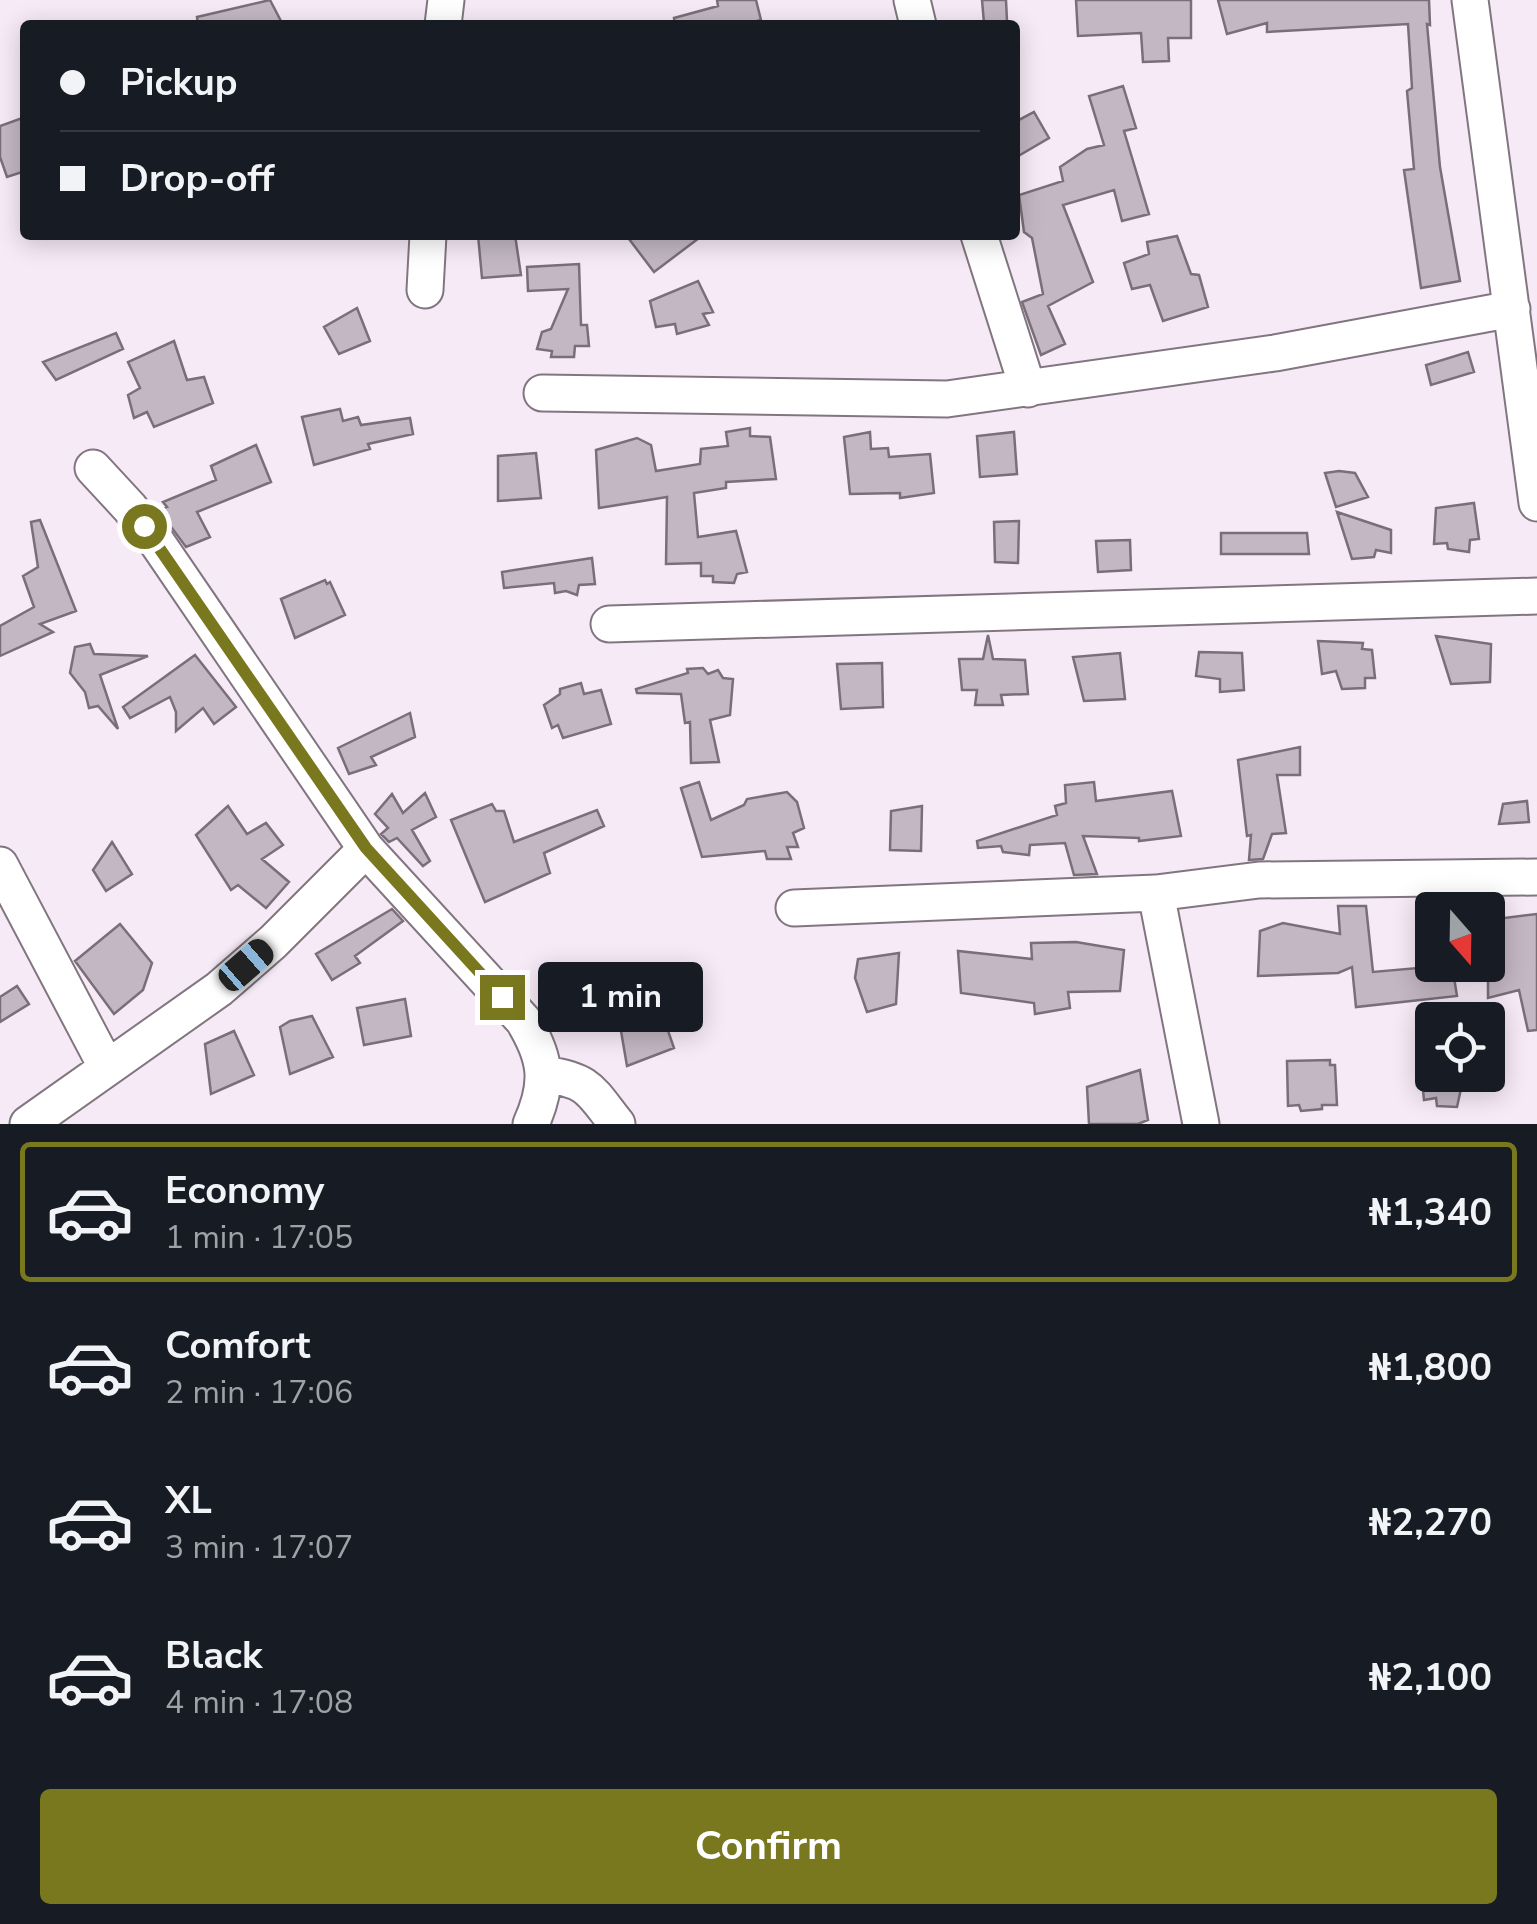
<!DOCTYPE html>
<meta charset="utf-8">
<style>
body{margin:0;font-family:"Nunito Sans",sans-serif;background:#242831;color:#f1f3f6;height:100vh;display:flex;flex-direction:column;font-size:38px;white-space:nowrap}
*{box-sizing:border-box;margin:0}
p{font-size:32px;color:#9ea1a6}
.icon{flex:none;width:55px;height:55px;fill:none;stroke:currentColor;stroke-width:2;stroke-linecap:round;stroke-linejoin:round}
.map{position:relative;height:1124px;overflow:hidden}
.panel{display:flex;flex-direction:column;background:#171b24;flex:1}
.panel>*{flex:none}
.top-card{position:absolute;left:20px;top:20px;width:1000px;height:220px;border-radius:10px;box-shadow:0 5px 25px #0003;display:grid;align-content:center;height:220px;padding:0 40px;background:#171b24}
.needle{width:65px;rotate:160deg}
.fabs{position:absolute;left:1415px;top:892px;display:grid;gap:20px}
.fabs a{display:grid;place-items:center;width:90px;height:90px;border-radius:10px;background:#171b24;box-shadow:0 5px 25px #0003;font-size:50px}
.end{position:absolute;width:45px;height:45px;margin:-22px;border:12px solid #7a781e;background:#fff;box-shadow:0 0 0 5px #fff}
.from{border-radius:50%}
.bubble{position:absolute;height:70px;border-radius:10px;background:#171b24;box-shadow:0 5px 25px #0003;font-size:32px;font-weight:700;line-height:70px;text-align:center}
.car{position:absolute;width:30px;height:60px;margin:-30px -15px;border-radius:12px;box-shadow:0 0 8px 2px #0007;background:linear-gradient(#222 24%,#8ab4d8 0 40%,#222 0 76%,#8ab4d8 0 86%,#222 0)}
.top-card b{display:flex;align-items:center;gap:35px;height:95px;font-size:38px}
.top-card b+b{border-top:2px solid #363941}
.top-card i{width:25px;height:25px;background:#f1f3f6}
ul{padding:18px 0 0;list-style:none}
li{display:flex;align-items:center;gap:30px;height:140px;margin:0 20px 15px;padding:0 20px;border:5px solid transparent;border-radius:10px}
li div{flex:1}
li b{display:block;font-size:38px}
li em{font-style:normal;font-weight:700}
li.on{border-color:#7a781e}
li>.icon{width:90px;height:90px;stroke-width:1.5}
.cta{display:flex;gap:20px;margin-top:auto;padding:20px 40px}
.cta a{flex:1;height:115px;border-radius:10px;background:#7a781e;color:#fff;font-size:40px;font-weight:700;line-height:115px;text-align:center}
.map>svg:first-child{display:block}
.building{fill:#c3b7c3;stroke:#7a6f79;stroke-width:2.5}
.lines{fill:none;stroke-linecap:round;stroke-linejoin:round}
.minor-casing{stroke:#817680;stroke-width:39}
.minor{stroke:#fff;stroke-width:35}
.route{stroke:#7a781e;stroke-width:12}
</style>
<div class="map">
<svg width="1537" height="1124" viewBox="0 0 1537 1124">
<rect width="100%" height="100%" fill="#f6eaf6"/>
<path class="building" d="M270,0l13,25h-85l-1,-8z
M717,0h39l5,20 -20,5h-66l-1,-7 44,-12z
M982,0h24l1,21 -23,2z
M1076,0h115v38h-23l1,23 -26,1 -2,-29 -63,3z
M1218,0h211l1,25 -3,-1 13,143 20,114 -39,7 -17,-118 10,-1 -7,-78 5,-3 -4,-64 -141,8v-9l-40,11z
M1123,86l13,42 -12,3 25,83 -27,7 -8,-31 -51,15 30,77 -45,24 17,38 -24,11 -19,-53 21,-8 -11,-56 -8,-6 -5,-37 44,-14 -3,-14 27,-18 17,-4 -15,-49z
M1034,112l15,26 -34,20v-36z
M25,117v54l-18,6 -7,-20v-31z
M478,235h37l6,40 -39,3z
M626,235h77l-49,37z
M1177,236l14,38 8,1 9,32 -45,14 -13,-36 -18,4 -8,-26 25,-9 -2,-12z
M579,264l2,61h6l2,21h-14l-1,11h-23l1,-6 -15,-2 5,-17 9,-3 17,-40 -40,2 -1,-24z
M698,281l15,31 -10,2 6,11 -32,9 -2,-10 -19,3 -6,-26z
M357,308l13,33 -31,13 -15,-27z
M116,333l7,16 -67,31 -13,-18z
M174,341l13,39 17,-3 9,26 -59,24 -7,-15 -13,6 -6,-23 12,-7 -12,-26z
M1468,352l6,20 -43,13 -5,-20z
M340,409l3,12 15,-4 3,8 49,-7 3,16 -45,10 2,5 -56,16 -12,-48z
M750,428v8l20,1 6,42 -50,3v6l-32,5 4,44 38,-6 11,41 -10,2 -3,9 -21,-1v-6h-12v-13l-35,1 1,-67 -68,11 -3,-58 41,-12 14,7 5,26 44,-7 1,-15 27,-3 -2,-14z
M870,432l1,17 17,-1 1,9 41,-3 4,39 -34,5v-5l-50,1 -6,-57z
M1014,432l3,42 -37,3 -3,-41z
M256,445l15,37 -74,30 13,25 -24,10 -23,-31 -2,-7 6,-2 -4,-5 53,-22 -5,-14z
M536,453l5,45 -43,3v-45z
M1339,471l16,2 13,24 -32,10 -11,-34z
M1474,503l5,36 -9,1 -1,12 -21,-3 -1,-6 -13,1 2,-36z
M1337,512l54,18v23l-15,-3 -2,7 -22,2z
M40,520l36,91 -36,13 13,8 -53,24v-30l34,-19 -11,-31 15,-9 -7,-45z
M1019,521l-1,42 -23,-1 -1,-40z
M1221,533h86l2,21h-88z
M1130,540l1,30 -33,2 -2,-31z
M592,558l3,26 -16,1 -2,10 -11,-4 -11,2 -1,-10 -50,5 -2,-16z
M325,580l2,4 3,-2 15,33 -50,23 -14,-39z
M988,635l5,24 32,1 3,34 -27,1 2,10h-28l2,-15h-15l-3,-31h24z
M1436,636l55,8 -1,38 -39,2z
M1318,641l45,2 -1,6 10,1 3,28h-10v10l-23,1 -6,-18 -14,3z
M90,644l4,10 54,2 -48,19 18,54 -20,-23 -9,2 -4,-16 -15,-19 5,-26z
M1199,652l43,1 2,37 -24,2v-13l-24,-3z
M1120,653l5,46 -41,2 -11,-44z
M195,655l41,52 -22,17 -11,-16 -27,23v-19l-6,-15 -40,21 -7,-11z
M882,663l1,44 -42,2 -4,-45z
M703,668l5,6 10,-4 5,8 10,1 -3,36 -20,5 9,42 -28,1 -1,-41 -5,1 -4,-29 -44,-1 -1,-4 52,-16 -1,-4z
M581,683l3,11 17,-4 10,34 -48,14 -5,-13 -6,3 -8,-23 16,-11v-5z
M410,713l5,24 -44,20 5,8 -27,9 -11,-26z
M1300,747v28h-23l9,58 -14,1 -9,25 -14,1 2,-25 -4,1 -9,-76z
M699,782l12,38 33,-15 3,-6 40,-7 10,10 7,26 -11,5 5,14h-11l4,12h-24l-2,-8 -63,6 -21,-69z
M1094,782l2,19 76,-10 9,45 -42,5v-3l-56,-2 14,38 -23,1 -9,-32 -35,2 -1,10 -26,-3 -2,-6 -23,2 -1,-7 80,-26 -2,-9 11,-3 -1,-18z
M425,793l11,24 -24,13 18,31 -7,5 -26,-28 -8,4 -8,-8 7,-6 -13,-14 17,-20 11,19z
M1527,801l2,21 -30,2 4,-20z
M492,804l4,7h8l10,31 83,-32 7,16 -60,27 6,20 -65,29 -34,-82z
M228,806l19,28 19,-11 17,22 -21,14 27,23 -23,26 -28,-23 -7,5 -35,-55z
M922,806l-1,45 -31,-1 1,-39z
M112,842l20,32 -26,17 -13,-21z
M1338,906h28l7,66 79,-7 5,31 -101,11 -4,-40 -14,6 -80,3 2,-45 23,-8 57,11z
M392,909l11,12 -48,35 5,7 -28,17 -16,-26z
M1537,914v116l-9,1 -9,-41 -31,8v-78z
M120,924l32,39 -9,27 -29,24 -39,-53z
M1076,942l48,8 -4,41 -52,1 2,16 -35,6 -1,-11 -73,-10 -3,-42 74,8 -1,-16z
M899,953l-3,51 -29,8 -12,-34 3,-19z
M17,986l12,18 -29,18v-25z
M405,999l6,37 -47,9 -7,-37z
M657,999l17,49 -47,18 -6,-35z
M312,1016l21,41 -43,17 -10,-47 10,-6z
M234,1031l20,44 -43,19 -6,-50z
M1330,1060v5h5l2,40h-15v4l-21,2 -2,-6 -11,1 -1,-45z
M1140,1070l8,50 -10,4h-49l-2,-37z
M1444,1075v10l18,-1 -5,23 -20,-1 -1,-8 -12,2 -2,-20z"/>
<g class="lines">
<defs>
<path id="minor" d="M912,0l6,25
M1470,0l67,503
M443,25l3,-25
M979,235l49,154
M425,290l3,-55
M542,393l405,6 328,-46 237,-44
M93,468l37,40 28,36 208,305 157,171c23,38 27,62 8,104
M609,624l928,-28
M0,865l107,203
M1156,893l45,231
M794,908l362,-15 103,-13 278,-3
M545,1074c45,7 45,16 72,50
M28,1124l191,-135 54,-47 93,-93"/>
</defs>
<use href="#minor" class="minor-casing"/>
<use href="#minor" class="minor"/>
</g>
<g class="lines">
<path class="route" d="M144,526l222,322 136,149"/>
</g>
</svg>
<div class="fabs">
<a><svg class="needle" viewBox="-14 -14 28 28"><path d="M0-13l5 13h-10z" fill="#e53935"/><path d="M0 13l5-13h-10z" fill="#9ea1a6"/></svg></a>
<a><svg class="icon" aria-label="locate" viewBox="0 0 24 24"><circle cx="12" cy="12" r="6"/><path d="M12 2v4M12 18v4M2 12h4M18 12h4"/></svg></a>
</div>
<i class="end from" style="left:144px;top:526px"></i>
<i class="end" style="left:502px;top:997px"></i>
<div class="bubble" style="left:538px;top:962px;width:165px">1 min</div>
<i class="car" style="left:246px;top:965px;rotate:49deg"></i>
<div class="top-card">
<b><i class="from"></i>Pickup</b>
<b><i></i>Drop-off</b>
</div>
</div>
<section class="panel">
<ul>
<li class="on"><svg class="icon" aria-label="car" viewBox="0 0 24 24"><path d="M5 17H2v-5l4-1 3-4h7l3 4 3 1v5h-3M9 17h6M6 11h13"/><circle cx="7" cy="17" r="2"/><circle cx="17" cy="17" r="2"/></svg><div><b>Economy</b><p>1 min · 17:05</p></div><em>₦1,340</em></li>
<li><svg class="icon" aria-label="car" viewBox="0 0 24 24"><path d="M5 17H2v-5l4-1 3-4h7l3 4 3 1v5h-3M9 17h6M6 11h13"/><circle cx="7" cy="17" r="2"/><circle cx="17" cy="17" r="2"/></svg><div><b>Comfort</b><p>2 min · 17:06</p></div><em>₦1,800</em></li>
<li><svg class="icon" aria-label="car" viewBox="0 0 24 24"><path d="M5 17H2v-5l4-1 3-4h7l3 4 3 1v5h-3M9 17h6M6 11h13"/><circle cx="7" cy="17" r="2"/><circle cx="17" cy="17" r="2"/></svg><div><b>XL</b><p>3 min · 17:07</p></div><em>₦2,270</em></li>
<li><svg class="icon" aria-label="car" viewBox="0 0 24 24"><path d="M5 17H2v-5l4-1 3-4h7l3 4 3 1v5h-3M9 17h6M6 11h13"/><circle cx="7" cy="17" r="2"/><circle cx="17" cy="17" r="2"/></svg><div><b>Black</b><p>4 min · 17:08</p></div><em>₦2,100</em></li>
</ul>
<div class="cta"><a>Confirm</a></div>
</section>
